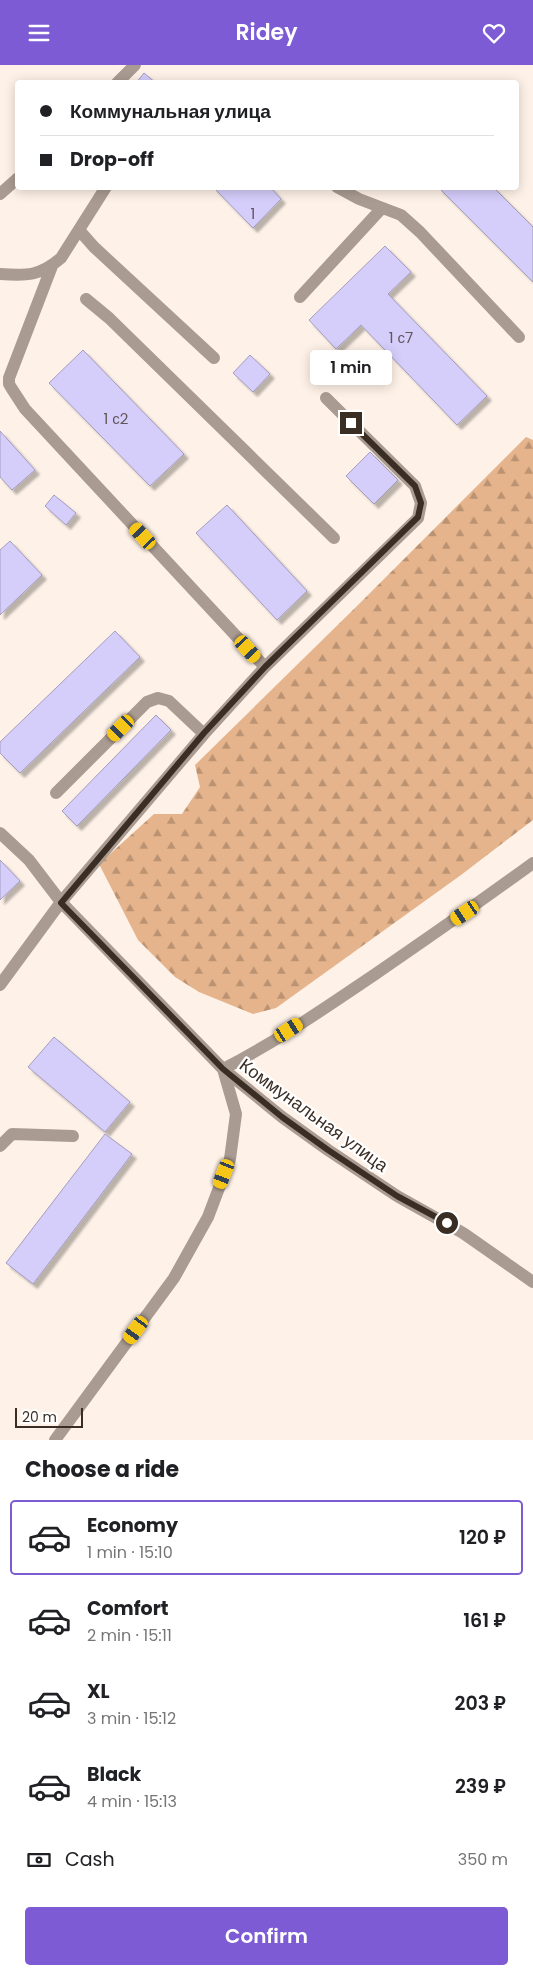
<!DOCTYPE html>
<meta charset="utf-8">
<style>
body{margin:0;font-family:Poppins,sans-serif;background:#f6f6f6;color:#202124;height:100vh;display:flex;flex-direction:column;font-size:19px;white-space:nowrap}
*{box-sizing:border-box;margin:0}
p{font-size:16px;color:#757577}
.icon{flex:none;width:28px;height:28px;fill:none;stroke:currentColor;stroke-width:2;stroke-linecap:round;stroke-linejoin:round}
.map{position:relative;height:1375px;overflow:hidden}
.panel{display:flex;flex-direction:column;background:#fff;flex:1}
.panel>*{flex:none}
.banner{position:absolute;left:15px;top:15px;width:504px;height:110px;border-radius:5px;box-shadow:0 2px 12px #0003;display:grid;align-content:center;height:110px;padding:0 25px;background:#fff}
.scale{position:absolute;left:15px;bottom:12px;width:68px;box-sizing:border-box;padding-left:5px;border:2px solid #3a2d24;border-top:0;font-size:14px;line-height:18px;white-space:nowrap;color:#3a2d24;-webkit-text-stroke:4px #fff;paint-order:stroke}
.end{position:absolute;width:22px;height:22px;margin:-11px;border:6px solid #3a2d24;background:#fff;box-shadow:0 0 0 2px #fff}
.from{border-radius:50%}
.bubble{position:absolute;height:35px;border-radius:5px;background:#fff;box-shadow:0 2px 12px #0003;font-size:16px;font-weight:600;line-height:35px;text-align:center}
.car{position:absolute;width:15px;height:30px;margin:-15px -8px;border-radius:6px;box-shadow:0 0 4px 1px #0007;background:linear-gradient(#f5c518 24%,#345 0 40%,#f5c518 0 76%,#345 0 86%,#f5c518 0)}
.banner b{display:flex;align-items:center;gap:18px;height:48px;font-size:19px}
.banner b+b{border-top:1px solid #e0e0e0}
.banner i{width:12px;height:12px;background:#202124}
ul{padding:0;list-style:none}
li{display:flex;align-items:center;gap:15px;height:75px;margin:0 10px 8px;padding:0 15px;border:2px solid transparent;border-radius:5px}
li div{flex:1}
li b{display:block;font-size:19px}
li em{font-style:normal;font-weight:600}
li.active{border-color:#7d5bd5}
li>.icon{width:45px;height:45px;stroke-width:1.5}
h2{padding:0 25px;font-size:22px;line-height:60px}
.pay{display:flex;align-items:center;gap:12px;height:55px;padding:0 25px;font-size:19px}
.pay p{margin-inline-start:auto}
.action{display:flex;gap:10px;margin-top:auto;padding:10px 25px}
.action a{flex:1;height:58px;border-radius:5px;background:#7d5bd5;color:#fff;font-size:20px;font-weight:600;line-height:58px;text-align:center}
header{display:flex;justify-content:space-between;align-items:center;height:65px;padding:0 25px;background:#7d5bd5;color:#fff;font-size:22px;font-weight:600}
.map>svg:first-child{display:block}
.forest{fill:url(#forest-firs)}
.building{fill:#d5cdfa;stroke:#a39dbf;filter:url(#shadow)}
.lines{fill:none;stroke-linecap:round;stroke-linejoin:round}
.minor{stroke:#a99b91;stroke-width:12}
.route{stroke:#3a2d24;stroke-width:6}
.labels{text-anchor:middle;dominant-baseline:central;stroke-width:4.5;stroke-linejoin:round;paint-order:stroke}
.number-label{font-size:15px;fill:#61555a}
.street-label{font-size:18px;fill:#3a2d24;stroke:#fff}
</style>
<header><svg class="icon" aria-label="menu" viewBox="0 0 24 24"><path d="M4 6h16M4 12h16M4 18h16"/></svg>Ridey<svg class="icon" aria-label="heart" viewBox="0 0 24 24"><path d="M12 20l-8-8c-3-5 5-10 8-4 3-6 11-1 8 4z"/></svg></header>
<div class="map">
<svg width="533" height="1375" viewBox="0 0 533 1375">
<defs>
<pattern id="forest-firs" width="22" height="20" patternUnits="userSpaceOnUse" patternTransform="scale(1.25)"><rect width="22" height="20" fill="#e5b48c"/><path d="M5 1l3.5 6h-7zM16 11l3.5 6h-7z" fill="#bb9372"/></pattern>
<filter id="shadow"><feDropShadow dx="4.5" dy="4.5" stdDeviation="1" flood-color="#0004"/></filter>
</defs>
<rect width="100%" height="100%" fill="#fef1e7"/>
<path class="forest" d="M526,372l7,3v380l-72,55 -185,133 -23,6 -54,-22 -24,-15 -37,-37 -39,-76 55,-50h28l18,-27 -5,-22 160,-157z"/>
<path class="building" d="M144,8l12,10h-20z
M213,122h57l11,12 -28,29z
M438,122h55l40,40v55z
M385,181l26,26 -23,22 99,102 -30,29 -96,-100 -25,24 -27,-29z
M83,285l101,104 -34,32 -101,-103z
M250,290l20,19 -17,18 -20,-19z
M0,366l35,39 -23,20 -12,-13z
M370,387l28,28 -24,24 -28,-28z
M54,430l22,18 -10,12 -21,-19z
M227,440l80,86 -30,29 -81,-87z
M10,476l32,34 -42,40v-65z
M115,566l25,26 -120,116 -20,-20v-11z
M156,650l15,15 -94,96 -15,-15z
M0,795l20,21 -20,19z
M54,972l76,65 -25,30 -77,-65z
M105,1069l27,20 -99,130 -27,-21z"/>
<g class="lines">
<path class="minor" d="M117,18l18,-18
M337,122l22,12 42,16 19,17 99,105
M0,129l18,-16
M79,165l15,17 120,111
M0,209c27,2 40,2 61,-16l45,-71
M300,232l82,-89
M86,234l23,19 225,220
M265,602l153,-149 3,-15 -6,-17 -89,-88
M56,728l91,-91 11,-4 11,3 35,33
M0,768l29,27 32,42 162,167 59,48 46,33 69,46 66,37 70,49
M0,920l61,-83 143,-168 61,-67 -240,-258 -13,-20 -3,-5v-6l43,-112
M0,1081l12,-12 61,2
M55,1375l119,-162 34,-61 22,-58 6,-45 -13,-45c53,-27 102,-61 151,-94 54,-37 107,-74 159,-112"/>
</g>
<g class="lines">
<path class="route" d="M351,358l64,63 6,17 -3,14 -153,150 -61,66 -143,170 162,166 59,48 46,33 69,46 50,27"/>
</g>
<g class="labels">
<g class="number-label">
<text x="253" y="148">1</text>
<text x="401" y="272">1 с7</text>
<text x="116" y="353">1 с2</text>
</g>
<g class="street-label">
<text transform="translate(314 1050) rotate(36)">Коммунальная улица</text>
</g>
</g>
</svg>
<div class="scale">20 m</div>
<i class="end from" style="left:447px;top:1158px"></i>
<i class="end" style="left:351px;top:358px"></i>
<div class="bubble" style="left:310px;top:285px;width:82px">1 min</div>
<i class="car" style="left:143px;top:471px;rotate:317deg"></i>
<i class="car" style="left:248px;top:584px;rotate:138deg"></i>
<i class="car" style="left:121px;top:663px;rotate:225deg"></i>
<i class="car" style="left:465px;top:848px;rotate:236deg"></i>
<i class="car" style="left:289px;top:965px;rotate:58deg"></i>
<i class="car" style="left:224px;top:1109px;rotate:201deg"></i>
<i class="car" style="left:136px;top:1265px;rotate:216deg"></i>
<div class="banner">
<b><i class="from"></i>Коммунальная улица</b>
<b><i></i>Drop-off</b>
</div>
</div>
<section class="panel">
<h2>Choose a ride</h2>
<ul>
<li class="active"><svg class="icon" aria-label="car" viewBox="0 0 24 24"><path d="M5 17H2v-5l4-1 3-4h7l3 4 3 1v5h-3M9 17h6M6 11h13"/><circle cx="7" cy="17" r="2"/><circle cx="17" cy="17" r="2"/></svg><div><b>Economy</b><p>1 min · 15:10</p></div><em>120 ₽</em></li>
<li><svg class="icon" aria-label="car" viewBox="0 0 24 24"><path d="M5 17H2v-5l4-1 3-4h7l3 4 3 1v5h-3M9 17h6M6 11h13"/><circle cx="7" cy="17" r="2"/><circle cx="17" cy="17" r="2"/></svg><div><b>Comfort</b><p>2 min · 15:11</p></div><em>161 ₽</em></li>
<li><svg class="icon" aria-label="car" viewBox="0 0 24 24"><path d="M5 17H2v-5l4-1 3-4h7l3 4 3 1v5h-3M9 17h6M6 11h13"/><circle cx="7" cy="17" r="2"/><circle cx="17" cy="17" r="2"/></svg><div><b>XL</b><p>3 min · 15:12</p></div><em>203 ₽</em></li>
<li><svg class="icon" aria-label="car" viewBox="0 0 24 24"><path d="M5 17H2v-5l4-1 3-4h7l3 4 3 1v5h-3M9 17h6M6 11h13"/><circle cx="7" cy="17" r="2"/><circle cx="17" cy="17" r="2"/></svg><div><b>Black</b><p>4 min · 15:13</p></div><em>239 ₽</em></li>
</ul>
<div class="pay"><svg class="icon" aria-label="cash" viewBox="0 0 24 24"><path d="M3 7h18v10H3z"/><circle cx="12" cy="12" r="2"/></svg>Cash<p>350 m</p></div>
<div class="action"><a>Confirm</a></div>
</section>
